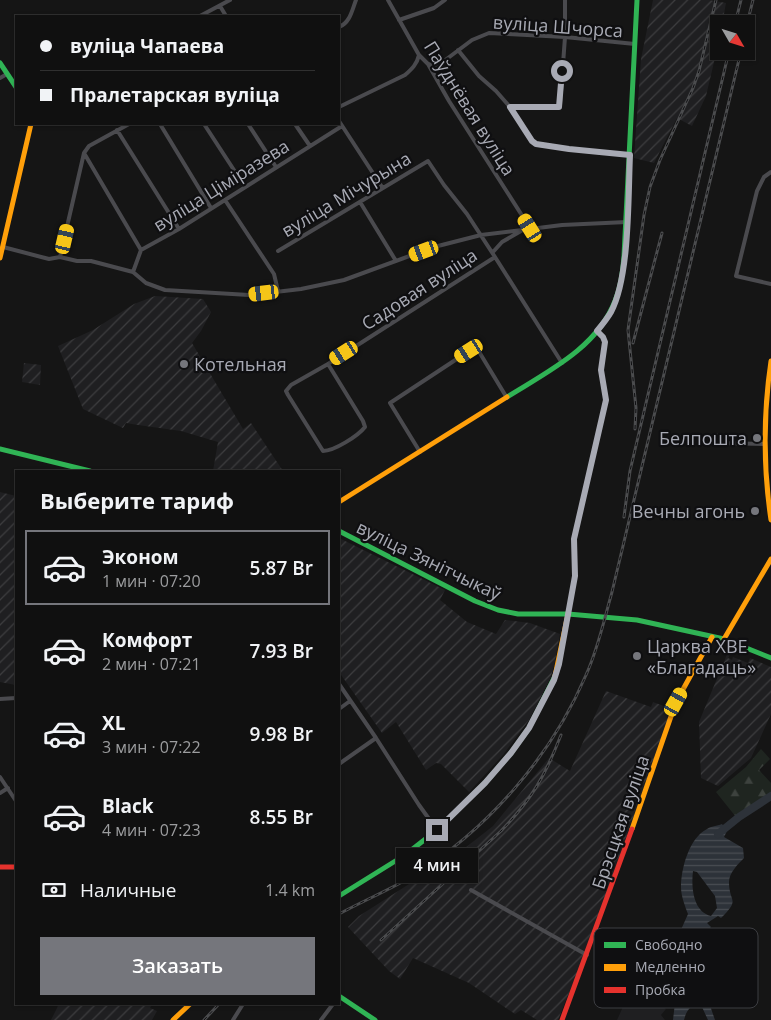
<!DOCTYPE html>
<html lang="ru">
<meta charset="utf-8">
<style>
body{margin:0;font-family:"Open Sans",sans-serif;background:#1e1e1e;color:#f1f3f6;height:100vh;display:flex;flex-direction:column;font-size:19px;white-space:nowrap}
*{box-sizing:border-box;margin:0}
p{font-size:16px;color:#9c9d9f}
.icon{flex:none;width:28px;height:28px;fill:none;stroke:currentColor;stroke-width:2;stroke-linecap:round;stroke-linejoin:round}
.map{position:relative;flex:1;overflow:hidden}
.drawer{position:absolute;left:15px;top:470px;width:325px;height:535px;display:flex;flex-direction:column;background:#101010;border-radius:0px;box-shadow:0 1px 4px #0004,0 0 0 1px #303030}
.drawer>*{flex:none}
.banner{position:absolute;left:15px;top:15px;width:325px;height:110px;border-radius:0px;box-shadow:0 1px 4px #0004,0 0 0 1px #303030;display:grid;align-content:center;height:110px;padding:0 25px;background:#101010}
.needle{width:32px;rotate:129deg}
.controls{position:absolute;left:710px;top:15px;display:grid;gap:10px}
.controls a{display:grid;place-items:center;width:45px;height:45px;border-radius:0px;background:#101010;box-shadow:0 1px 4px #0004,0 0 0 1px #303030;font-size:25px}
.end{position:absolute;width:22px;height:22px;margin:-11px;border:6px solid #a8aab4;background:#111;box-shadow:0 0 0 2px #111}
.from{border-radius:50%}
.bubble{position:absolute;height:35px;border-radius:0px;background:#101010;box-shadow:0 1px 4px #0004,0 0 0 1px #303030;font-size:16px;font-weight:600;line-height:35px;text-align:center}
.car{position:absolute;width:15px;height:30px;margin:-15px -8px;border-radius:6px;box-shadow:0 0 4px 1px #0007;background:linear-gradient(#f5c518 24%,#345 0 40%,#f5c518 0 76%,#345 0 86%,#f5c518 0)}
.banner b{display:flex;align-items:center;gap:18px;height:48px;font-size:19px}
.banner b+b{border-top:1px solid #303030}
.banner i{width:12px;height:12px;background:#f1f3f6}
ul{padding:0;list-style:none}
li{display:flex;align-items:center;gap:15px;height:75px;margin:0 10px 8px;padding:0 15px;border:2px solid transparent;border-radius:0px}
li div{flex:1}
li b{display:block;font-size:19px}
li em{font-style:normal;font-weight:600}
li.active{border-color:#75767c}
li>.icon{width:45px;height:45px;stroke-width:1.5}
h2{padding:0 25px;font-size:22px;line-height:60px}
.pay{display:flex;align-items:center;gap:12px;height:55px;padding:0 25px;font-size:19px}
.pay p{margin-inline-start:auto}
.button{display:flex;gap:10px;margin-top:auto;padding:10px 25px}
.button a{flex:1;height:58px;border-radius:0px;background:#75767c;color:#fff;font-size:20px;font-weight:600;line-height:58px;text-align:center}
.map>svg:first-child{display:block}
.built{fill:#1f1f21}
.industrial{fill:url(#industrial-furrows)}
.forest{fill:url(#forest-firs)}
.water{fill:url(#water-rules);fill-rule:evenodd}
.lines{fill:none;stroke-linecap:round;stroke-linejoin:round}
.river{stroke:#2d3239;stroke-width:8}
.street{stroke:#4a4a4e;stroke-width:4}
.fast{stroke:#30b455;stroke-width:5}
.slow{stroke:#ff9f0a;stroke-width:5}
.jam{stroke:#e5322d;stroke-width:5}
.rail-casing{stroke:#4b4c4e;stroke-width:3}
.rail{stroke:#0f0f11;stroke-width:1;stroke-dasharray:4;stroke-linecap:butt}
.route{stroke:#a8aab4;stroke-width:6}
.poi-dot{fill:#75767c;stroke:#0f0f11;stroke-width:2}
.labels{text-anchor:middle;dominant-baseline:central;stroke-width:4.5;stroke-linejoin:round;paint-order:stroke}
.street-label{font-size:18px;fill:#a8aab4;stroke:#0f0f11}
.poi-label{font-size:18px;fill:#a8aab4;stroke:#0f0f11;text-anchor:start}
.key{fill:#0f0f11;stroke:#3d3e42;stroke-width:1}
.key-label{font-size:14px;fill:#a8aab4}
</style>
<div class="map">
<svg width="771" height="1020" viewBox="0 0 771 1020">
<defs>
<pattern id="industrial-furrows" width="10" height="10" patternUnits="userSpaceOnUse" patternTransform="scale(1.25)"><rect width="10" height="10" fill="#1f1f21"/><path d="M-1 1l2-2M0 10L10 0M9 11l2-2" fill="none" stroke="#3d3d3f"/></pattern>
<pattern id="forest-firs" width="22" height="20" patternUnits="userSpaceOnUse" patternTransform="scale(1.25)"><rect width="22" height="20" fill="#1f2520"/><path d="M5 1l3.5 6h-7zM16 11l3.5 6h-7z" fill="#3d423e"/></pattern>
<pattern id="water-rules" width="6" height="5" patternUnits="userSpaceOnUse" patternTransform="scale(1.25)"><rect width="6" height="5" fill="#2d3239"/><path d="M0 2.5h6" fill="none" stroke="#494d53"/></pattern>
</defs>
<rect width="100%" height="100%" fill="#151515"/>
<path class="built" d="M639,971l26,16 -4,19 5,3 -5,6 4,5h-48z"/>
<path class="industrial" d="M653,0h56l17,3 -4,21h-3v17l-13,55 -14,30 -15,-8 -23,45 -20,-5 7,-99z
M155,296l48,3 8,13 -10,19 -9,12 51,86 8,-6 32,48h-70l5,-29 -37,-11 -43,-6 -12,-2 -3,5 -40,-19 -25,-63 35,-16 41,-26z
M24,363l17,2 -1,20 -18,-3z
M0,492l16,4v189l-16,-3z
M339,538l106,52 -5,10 27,22 29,12 9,-14 25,3 30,11 -6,32 -4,13 -21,41 -26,35 -34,37 -28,-28 -5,-1 -10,7 -30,-48 -14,11 -43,-61z
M728,652l3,1 -3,5 4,2 1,-3 15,6 2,-5 21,9v47l-20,44 -33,28 -17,-8 -2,-56z
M606,691l45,16 2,-5 19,7 -88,247 -26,64h-21l-16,-10 -6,4 -46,-31 -56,-25 -13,21 -11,-8 -41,-44 11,-11 58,-37 29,-16 47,-37 56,-68 21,13z
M59,1004h93l-2,4 7,3 -5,9h-101z"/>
<path class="forest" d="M761,749l9,10 -11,11 12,13v10l-35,24 -20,-25 30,-25z"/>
<path class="water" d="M722,824l5,7 -3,6 19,11 1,10c-6,6 -15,15 -15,24 0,21 12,16 -8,36l-3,-2 -11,7 4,4 -22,18 -2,12 21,43 7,20h-7l-6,-13 -6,-3c-7,3 -10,8 -12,16h-11l7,-60v-28l8,-18c-3,-8 -7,-18 -7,-27 0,-18 8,-49 26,-58 4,-3 10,-3 15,-5zM693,871l4,1 18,24 2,12 -6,8c-18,-4 -20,-29 -18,-45z"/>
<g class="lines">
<path class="river" d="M718,834l21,-17 32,-21"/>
<path class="street" d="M388,0l31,55 9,9 21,37 81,127
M220,6l6,10
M200,16l30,-16
M399,20l35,-12 11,-8
M339,27c11,-4 13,-17 17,-27
M458,50l21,26 17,15 14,16 22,34 4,3 33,5 61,6
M428,64l6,1 6,-1 32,-24 17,-7 76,4 70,7
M0,78l7,-4
M339,107l66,-32c7,-6 12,-11 14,-20
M510,107l44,1 5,-1 1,-2 5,-68v-37
M339,121l43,66
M129,124l-40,22 -5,7 57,97 -8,22
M160,124l51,84
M204,124l41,63
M248,124l28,43
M295,124l15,22
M117,130l62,99
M771,172l-7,5 -7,14 -21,85 35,8
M225,200l49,74 4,17
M360,202l36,59
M3,247l46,12 11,-2 17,4h14l42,11 13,11 19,7 84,5 52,-6 43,-9 90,-33 47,-12 81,-10 65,-3
M141,250l38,-21 163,-103
M278,251l150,-90 16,24 23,29 28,43
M493,252l9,-10 19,-11
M60,257l24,-104
M328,364l-37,21 -5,6 2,4 35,56c11,0 35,-15 42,-24l-2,-6 -35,-57 167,-107 67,106
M716,435l6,8 42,1
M420,452l-30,-49 79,-52 5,-2 4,1 29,48
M568,614l7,-38 -1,-37 32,-139 -5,-30 4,-28 -2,-5 -6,-6
M339,684l37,54 43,67 18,25
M0,699l16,-1
M339,709l11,-8
M339,764l37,-26
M0,777l16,24
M0,793l8,-5
M471,890l116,65
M233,1020l10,-16
M321,1020l12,-16"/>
<path class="fast" d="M0,63l16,24
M507,397c40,-25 90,-49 108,-96 6,-14 8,-30 9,-45l13,-256
M0,449l90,22
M339,531l136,70 23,9 20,4h50l69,6 87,19 47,19
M339,896l66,-41 32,-25 48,-47 26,-30 18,-25 26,-52
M339,996l36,24"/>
<path class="slow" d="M0,258l31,-134
M771,361c-8,54 -8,105 0,159
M339,502l168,-105
M724,639l47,-80
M555,676l13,-62
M632,829l44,-127 36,-65
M173,1020l17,-16"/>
<path class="jam" d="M0,867h16
M562,1020l70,-191"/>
<defs>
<path id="rail" d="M735,24l6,-24
M746,28l7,-28
M633,343l29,-110
M635,429l1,-21 -8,-78 16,-115 6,-28 10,-27 33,-72 6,-17 17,-71
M624,517l6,-46 99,-420
M339,914c24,-13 50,-24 74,-38 75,-47 138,-119 173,-201 12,-26 18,-55 26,-83l129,-541
M381,940l120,-109c31,-32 44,-55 60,-96
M204,1020l15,-16"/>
</defs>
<use href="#rail" class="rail-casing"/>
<use href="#rail" class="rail"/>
</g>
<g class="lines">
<path class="route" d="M437,830l48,-47 26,-30 18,-25 25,-48 5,-16 16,-88 -1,-37 32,-139 -5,-30 4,-28 -2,-5 -6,-6c5,-6 10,-12 14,-19 19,-36 17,-115 19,-157l-61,-6 -33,-5 -4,-3 -22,-34h49l3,-36"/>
</g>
<g class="poi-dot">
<circle cx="184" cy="364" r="5"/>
<circle cx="757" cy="438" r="5"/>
<circle cx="755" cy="511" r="5"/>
<circle cx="637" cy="656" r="5"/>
</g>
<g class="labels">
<g class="street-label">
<text transform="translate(558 26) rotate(4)">вуліца Шчорса</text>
<text transform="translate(470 108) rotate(58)">Паўднёвая вуліца</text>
<text transform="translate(221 185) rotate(-32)">вуліца Ціміразева</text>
<text transform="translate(346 194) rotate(-31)">вуліца Мічурына</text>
<text transform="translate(419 289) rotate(-33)">Садовая вуліца</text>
<text transform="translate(429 560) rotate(26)">вуліца Зянітчыкаў</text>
<text transform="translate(620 822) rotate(-71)">Брэсцкая вуліца</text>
</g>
<g class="poi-label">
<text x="194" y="364">Котельная</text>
<text x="747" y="438" text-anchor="end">Белпошта</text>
<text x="745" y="511" text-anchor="end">Вечны агонь</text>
<text x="647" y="646">Царква ХВЕ<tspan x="647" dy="21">«Благадаць»</tspan></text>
</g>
</g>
<rect x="594" y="928" width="164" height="80" rx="8" class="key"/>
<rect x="604" y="942" width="22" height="6" fill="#30b455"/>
<rect x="604" y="964" width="22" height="7" fill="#ff9f0a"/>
<rect x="604" y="987" width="22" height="6" fill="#e5322d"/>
<g class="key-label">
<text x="635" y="950">Свободно</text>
<text x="635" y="972">Медленно</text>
<text x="635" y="995">Пробка</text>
</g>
</svg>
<div class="controls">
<a><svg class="needle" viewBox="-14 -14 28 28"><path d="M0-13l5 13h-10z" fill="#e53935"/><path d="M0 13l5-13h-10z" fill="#9c9d9f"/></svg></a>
</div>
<i class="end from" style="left:562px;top:71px"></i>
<i class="end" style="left:437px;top:830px"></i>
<div class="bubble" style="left:396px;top:848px;width:82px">4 мин</div>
<i class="car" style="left:530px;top:228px;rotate:328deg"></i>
<i class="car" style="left:65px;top:239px;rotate:13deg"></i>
<i class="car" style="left:424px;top:251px;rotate:250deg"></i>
<i class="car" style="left:264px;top:293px;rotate:263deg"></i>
<i class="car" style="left:469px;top:351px;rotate:238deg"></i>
<i class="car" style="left:344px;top:353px;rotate:238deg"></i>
<i class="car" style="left:676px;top:702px;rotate:29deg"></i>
<div class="banner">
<b><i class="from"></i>вуліца Чапаева</b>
<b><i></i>Пралетарская вуліца</b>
</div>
<section class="drawer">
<h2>Выберите тариф</h2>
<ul>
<li class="active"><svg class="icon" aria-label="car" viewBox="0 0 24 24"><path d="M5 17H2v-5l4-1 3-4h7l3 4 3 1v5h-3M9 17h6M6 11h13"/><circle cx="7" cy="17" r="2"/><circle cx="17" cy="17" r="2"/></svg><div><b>Эконом</b><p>1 мин · 07:20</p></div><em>5.87 Br</em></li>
<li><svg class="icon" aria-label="car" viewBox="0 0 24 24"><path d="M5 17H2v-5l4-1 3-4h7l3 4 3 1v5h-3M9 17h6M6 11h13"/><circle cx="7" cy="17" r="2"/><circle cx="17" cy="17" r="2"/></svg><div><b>Комфорт</b><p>2 мин · 07:21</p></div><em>7.93 Br</em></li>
<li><svg class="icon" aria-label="car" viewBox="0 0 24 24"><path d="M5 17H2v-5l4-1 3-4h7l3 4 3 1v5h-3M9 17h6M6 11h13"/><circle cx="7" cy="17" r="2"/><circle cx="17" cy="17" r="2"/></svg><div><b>XL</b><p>3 мин · 07:22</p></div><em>9.98 Br</em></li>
<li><svg class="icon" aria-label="car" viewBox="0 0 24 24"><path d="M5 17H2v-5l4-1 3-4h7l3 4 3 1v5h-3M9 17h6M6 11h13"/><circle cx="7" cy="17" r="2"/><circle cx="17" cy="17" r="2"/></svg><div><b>Black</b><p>4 мин · 07:23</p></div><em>8.55 Br</em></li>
</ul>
<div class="pay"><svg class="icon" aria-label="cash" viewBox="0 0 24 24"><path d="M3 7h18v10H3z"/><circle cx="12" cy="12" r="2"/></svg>Наличные<p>1.4 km</p></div>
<div class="button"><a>Заказать</a></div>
</section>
</div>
